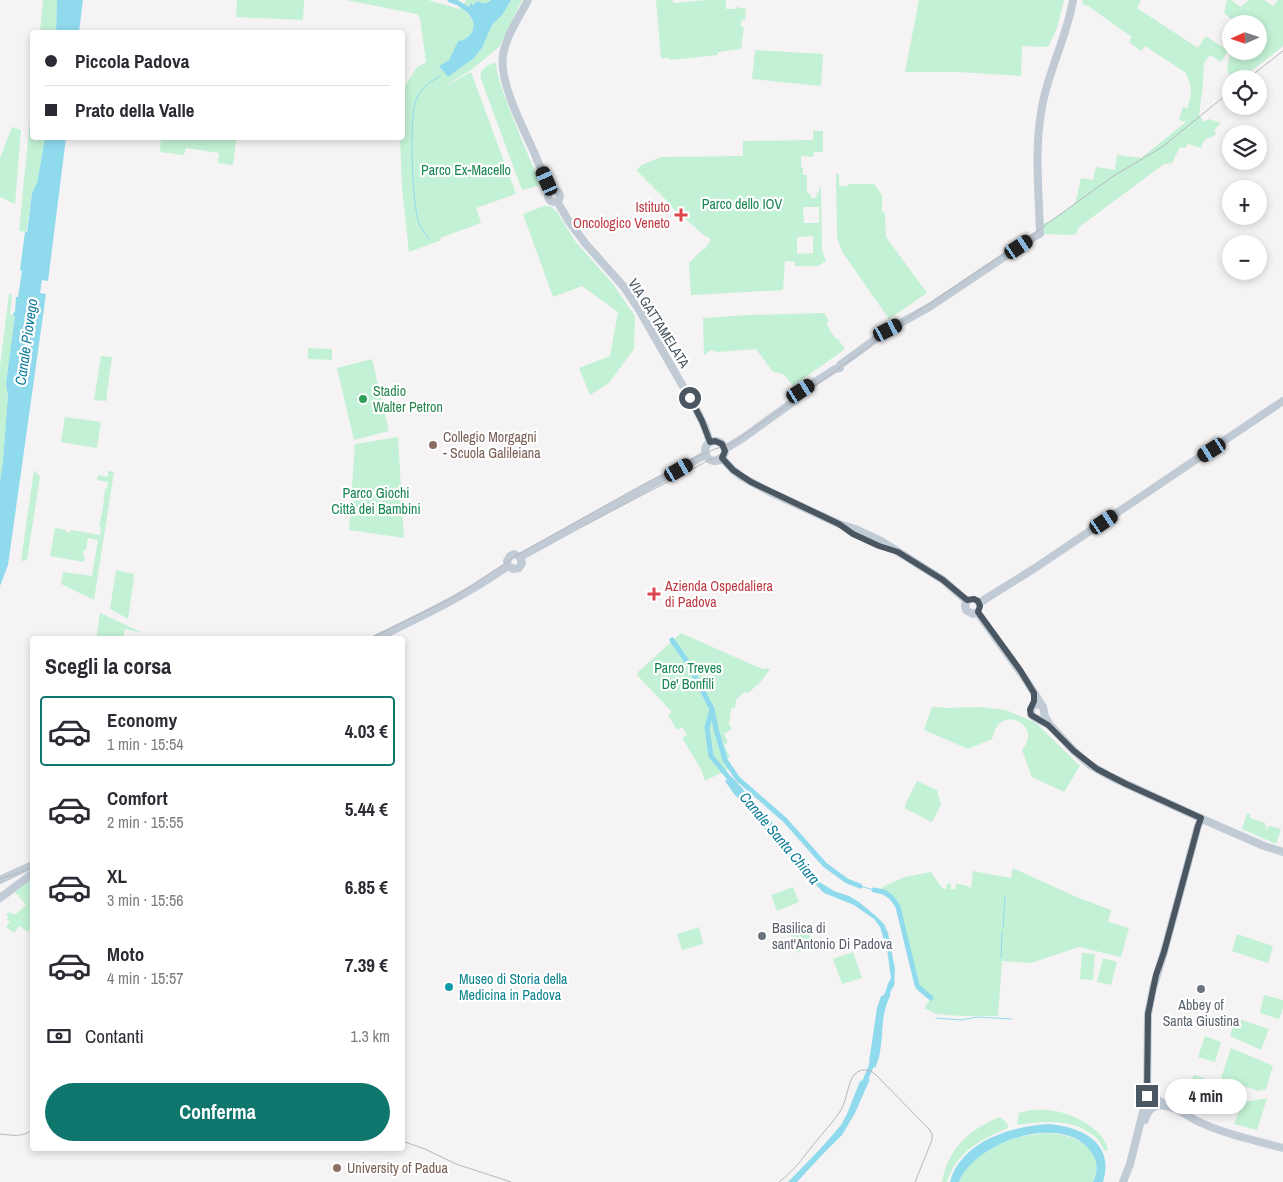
<!DOCTYPE html>
<html lang="it">
<meta charset="utf-8">
<style>
body{margin:0;font-family:"Archivo Narrow",sans-serif;background:#f7f7f7;color:#2b2b33;height:100vh;display:flex;flex-direction:column;font-size:19px;white-space:nowrap}
*{box-sizing:border-box;margin:0}
p{font-size:16px;color:#7c7c81}
.icon{flex:none;width:28px;height:28px;fill:none;stroke:currentColor;stroke-width:2;stroke-linecap:round;stroke-linejoin:round}
.map{position:relative;flex:1;overflow:hidden}
.sheet{position:absolute;left:30px;top:636px;width:375px;height:515px;display:flex;flex-direction:column;background:#fff;border-radius:5px;box-shadow:0 2px 8px #0003}
.sheet>*{flex:none}
.top-card{position:absolute;left:30px;top:30px;width:375px;height:110px;border-radius:5px;box-shadow:0 2px 8px #0003;display:grid;align-content:center;height:110px;padding:0 15px;background:#fff}
.needle{width:32px;rotate:267deg}
.tools{position:absolute;left:1222px;top:15px;display:grid;gap:10px}
.tools a{display:grid;place-items:center;width:45px;height:45px;border-radius:50%;background:#fff;box-shadow:0 2px 8px #0003;font-size:25px}
.end{position:absolute;width:22px;height:22px;margin:-11px;border:6px solid #4a5661;background:#fff;box-shadow:0 0 0 2px #fff}
.from{border-radius:50%}
.bubble{position:absolute;height:35px;border-radius:18px;background:#fff;box-shadow:0 2px 8px #0003;font-size:16px;font-weight:700;line-height:35px;text-align:center}
.car{position:absolute;width:15px;height:30px;margin:-15px -8px;border-radius:6px;box-shadow:0 0 4px 1px #0007;background:linear-gradient(#222 24%,#8ab4d8 0 40%,#222 0 76%,#8ab4d8 0 86%,#222 0)}
.top-card b{display:flex;align-items:center;gap:18px;height:48px;font-size:19px}
.top-card b+b{border-top:1px solid #e1e1e2}
.top-card i{width:12px;height:12px;background:#2b2b33}
ul{padding:0;list-style:none}
li{display:flex;align-items:center;gap:15px;height:70px;margin:0 10px 8px;padding:0 5px;border:2px solid transparent;border-radius:5px}
li div{flex:1}
li b{display:block;font-size:19px}
li em{font-style:normal;font-weight:700}
li.selected{border-color:#0f766e}
li>.icon{width:45px;height:45px;stroke-width:1.5}
h2{padding:0 15px;font-size:22px;line-height:60px}
.pay{display:flex;align-items:center;gap:12px;height:55px;padding:0 15px;font-size:19px}
.pay p{margin-inline-start:auto}
.cta{display:flex;gap:10px;margin-top:auto;padding:10px 15px}
.cta a{flex:1;height:58px;border-radius:30px;background:#0f766e;color:#fff;font-size:20px;font-weight:700;line-height:58px;text-align:center}
.map>svg:first-child{display:block}
.green{fill:#c3f1d5;fill-rule:evenodd}
.water{fill:#90daee}
.lines{fill:none;stroke-linecap:round;stroke-linejoin:round}
.stream{stroke:#90daee;stroke-width:1}
.canal{stroke:#90daee;stroke-width:5}
.secondary{stroke:#c1cbd6;stroke-width:8}
.tram{stroke:#b5b8bd;stroke-width:1}
.route{stroke:#4a5661;stroke-width:6}
.health-dot{fill:#e0444e;stroke:#fff;stroke-width:2}
.leisure-dot{fill:#2e9e5b;stroke:#fff;stroke-width:2}
.education-dot{fill:#8d6e63;stroke:#fff;stroke-width:2}
.worship-dot{fill:#6b7280;stroke:#fff;stroke-width:2}
.culture-dot{fill:#0f9aa8;stroke:#fff;stroke-width:2}
.labels{text-anchor:middle;dominant-baseline:central;stroke-width:4.5;stroke-linejoin:round;paint-order:stroke}
.park-label{font-size:14px;fill:#17864f;stroke:#fff}
.health-label{font-size:14px;fill:#be3a42;stroke:#fff;text-anchor:end}
.street-label{font-size:14px;fill:#4a5661;stroke:#fff}
.leisure-label{font-size:14px;fill:#27864d;stroke:#fff;text-anchor:start}
.education-label{font-size:14px;fill:#785e54;stroke:#fff;text-anchor:start}
.worship-label{font-size:14px;fill:#5b616d;stroke:#fff;text-anchor:start}
.culture-label{font-size:14px;fill:#0d838f;stroke:#fff;text-anchor:start}
.water-label{font-size:15px;font-style:italic;fill:#0c7c9b;stroke:#fff}
</style>
<div class="map">
<svg width="1283" height="1182" viewBox="0 0 1283 1182">
<rect width="100%" height="100%" fill="#f5f3f3"/>
<path class="green" d="M43,0h14l-1,32h-16z
M237,0h67l-1,20 -67,-3z
M346,0h82l31,9 7,-8 -1,-1h26c-5,4 -9,4 -14,1l-4,4 -3,-2 -5,9c14,10 10,27 -7,29l-9,19 -10,6 6,6 13,-2 15,-11 9,-11 10,-23 10,-11 9,-14h11l-23,47 -28,23 -31,19 31,-17 45,122 -40,14 5,15 -41,15 1,2 -32,12 -7,-64 -2,-50h2l1,-48 13,-22 10,-6 -6,-44 -3,-4z
M656,0h17v3l34,-3h19v9h9l1,-2 10,2 -1,11 -4,1v6h3l-3,22 -23,3v3l-48,5 -1,-2h-8z
M919,0h145l-7,28 -9,19 -26,-1 -1,30 -63,-4h-53z
M1083,0h56l2,1 -4,7 61,40 8,-12 22,15 -7,11 -11,-7 -6,8 -1,21 -4,31 5,7 5,-3 12,4 -7,7 2,5 -12,5 -3,8 -13,-4 -3,4 -5,-1 -8,16 -8,1 -85,63 -4,8 -31,-1 -1,-10 11,-5 20,-15 2,-3 5,-23 12,2 3,-13 19,3 2,-15 24,3 45,-36 -7,-2 4,-13 5,1 3,-16 -1,-8 -4,-11 -41,-27 -4,5 -12,-9 3,-5 -44,-31 -6,-2z
M1227,0h4l10,7 8,-7h15l9,6 5,-6h5v46l-42,33h-10v2l-4,-13 4,-17h28v-27h-22l-13,-11z
M755,50l68,4 -2,32 -69,-7z
M496,63c1,16 8,30 13,45 10,26 21,52 32,77l-19,5 -41,-111c-2,-9 6,-15 15,-16z
M32,100v38h13l-8,45 -5,10 -6,39 -7,-1z
M12,127l9,3 -6,74 -15,-7v-39z
M813,131h10v21h-9l-1,5 -12,-1v12h2v7h4v18l4,1v4h5l1,-3 -2,-1 4,-1v-6h2l1,63 4,11 -8,5h-23v-4l-10,-1 -2,29 -92,5 -2,-32 14,-14h2l2,-2 -1,-1 5,-6 -4,-4 -1,1 -40,-35 1,-1 -31,-31 6,-5 19,-8 82,-1v-15l70,-1zM803,207h16v16h-15zM813,236v17l-16,1v-17z
M161,138h55l20,2 -3,25 -15,-2 1,-10 -33,-5 -2,7 -24,-3z
M836,174h3v12h9v-2h26l8,11v17l3,1 1,24 41,56 -38,26 -46,-66 -6,-15z
M544,206h6l7,6 18,29 38,43 22,32 -1,33 -25,34 -19,12 -11,-27 31,-12 8,-44 -36,-26 -29,11 -30,-83z
M9,294h3l-2,21h6l-10,69 2,12 -1,12 -4,53 -3,21v-116z
M824,313l5,8 -3,3 9,14h2l8,11 -52,37c-6,-9 -9,-14 -20,-14l-17,-23 -38,3 -7,-2 -7,5 -1,-37 46,-3z
M308,348l24,1v11l-24,-1z
M101,356l11,1 -6,44 -12,-1z
M372,359l17,72 -35,9 -17,-72z
M65,417l36,5 -4,26 -36,-6z
M398,437l6,101 -55,-8 6,-86z
M34,470l6,7 -13,83 -6,1z
M108,471l6,1 -20,128 -33,-16 2,-12 29,4 6,-36 -10,-2 -2,12h-2l-1,7h2l-1,5 -34,-6 5,-28 11,2v2l4,1 1,-3 29,5 1,-8h-2l4,-19 2,-19h2l1,-7 -11,-2 1,-5 10,2z
M116,570l18,4 -1,4h1l-6,41 -18,-10z
M100,613l43,20 -18,-4 -2,10 -16,-2 -1,2h-10z
M681,633l74,33 9,3 6,-1c-5,11 -13,17 -22,25l-4,-1 -8,8 -1,8h-4l-2,16 3,5 -8,5 4,8 -4,3 6,12 -3,2 5,8 -27,14 -3,-10 -20,-33 5,-3 -5,-8 -5,3 -9,-15 4,-3 -35,-37 1,-3z
M932,707l15,1 33,-1 26,3 30,13 44,43 -16,26 -32,-15 -10,-27c20,-23 -14,-42 -26,-22 -2,3 -3,8 -4,11l-24,10 -44,-19z
M917,781l20,9 4,15 -9,17 -26,-13 -1,-4z
M1247,813l3,1v4l15,5 2,8 1,-1 -1,-3 3,-1 11,3 -5,15 -34,-15z
M1013,868l61,28 37,14 -3,12 21,6 -8,29 -42,-10 -48,16 -29,-2 -4,55h-38l-24,-2 -12,-6 8,-11 -12,-9 -22,-86 -8,-8 -9,-5 1,-2 23,-10 26,-5 11,16 4,1 1,-6 4,1v5h4l1,-5 9,1 6,3 2,-17 38,7z
M32,879v52l-3,-2 -1,3 -9,-6 -5,7 -8,-6 4,-5 -3,-2 1,-3 -2,-2 4,-3 3,2h3l10,-9 -11,-13z
M793,887l6,15 -22,9 -6,-16z
M807,923l7,21 -2,1 -1,2 -15,6 -7,-23z
M699,927l4,17 -21,6 -5,-16z
M1237,934l36,12 -5,17 -36,-12z
M853,952l9,26 -20,6 -9,-25z
M1082,953l13,1 -2,26 -13,-1z
M1103,958l14,4 -6,23 -14,-3z
M1264,995l19,5v8l-4,11 -19,-6z
M1236,1018l33,11 -8,21 -31,-14z
M1205,1036l16,6 -6,20 -17,-5z
M1231,1048l42,18 -7,23 -8,2 -37,-13z
M1194,1075l42,13 -12,27 -39,-19z
M1267,1098l-10,32 -23,-6 9,-22z
M1031,1110c8,0 15,-1 23,1 19,2 51,19 54,39l-3,1c-3,-5 -6,-12 -12,-16 -21,-17 -51,-14 -76,-10l2,-12z
M999,1117c4,2 10,6 9,11 -28,12 -51,23 -61,54h-5c6,-33 27,-52 57,-65z
M1048,1133c27,2 60,15 45,49h-134c13,-34 55,-47 89,-49z"/>
<path class="water" d="M57,0h26l-4,32h-23z
M491,0h20l-9,15 -10,10 -10,23 -9,11 -25,18 -9,-11 10,-6 9,-19c17,-2 21,-20 7,-30l6,-8 2,2 4,-4c5,3 9,3 14,-1z
M45,138h21l-18,143 -6,-1 -2,13 6,1 -38,271 -8,21v-104l3,-21 4,-53 1,-12 -2,-12 9,-68 -2,-1v-2l2,-1 1,-15h2l4,-26 -2,-1 5,-38h2l5,-39 5,-10z
M732,777l36,40 41,53 12,13 13,8 15,5 10,6 18,15 7,7 4,9 7,36 -1,18 -7,-1 4,-8 -4,-29 -7,-22 -6,-8 -20,-14 -30,-12 -40,-41 -39,-47 -11,-11 -9,-13z
M891,994c-11,21 -7,37 -11,58 -1,6 -3,11 -5,16l-6,-6 8,-54 4,-12z
M870,1079l-15,34 -13,22 -21,21 -24,26h-9l34,-35 19,-22 6,-11 13,-33z
M1049,1124c33,3 66,19 54,58h-10c5,-10 5,-20 -1,-29 -27,-42 -117,-12 -133,29h-9c11,-41 62,-56 99,-58z"/>
<g class="lines">
<path class="stream" d="M429,239c-3,-5 -8,-11 -10,-16 -7,-18 -10,-106 -3,-123 4,-11 14,-18 24,-24
M860,886l14,4
M1003,928l2,-31
M1001,958l1,-26
M936,1018l25,2 16,-3 34,2"/>
<path class="canal" d="M450,0l8,3 14,9
M672,640l16,23 24,46 4,20 9,31 13,19 47,41 40,45 22,16 13,5
M712,709l-5,19 4,28 22,27
M874,890l10,2 7,5 4,5 3,5 19,78 1,2 13,11
M885,999l7,-17
M863,1086l11,-27"/>
<path class="secondary" d="M528,0c-9,18 -23,37 -25,56 -4,26 20,72 31,96 5,13 11,26 17,39
M548 196a6 6 0 1 1 12 0a6 6 0 1 1-12 0Z
M557,201l11,19 17,23 39,44 14,21 58,101 9,18 5,15
M705 451a10 10 0 1 1 20 0a10 10 0 1 1-20 0Z
M725,449l18,-11 54,-39 4,-8 34,-22 5,-1v-3l48,-35 43,-24 106,-71 3,-1c-1,-42 -6,-84 2,-127 6,-36 25,-70 31,-107
M722,458l11,12 9,7 30,16 67,31 16,5 26,12 62,39 24,21
M520,557l124,-68 61,-34
M508,566l5,3 6,-1 3,-5 -2,-6
M508,566l-1,-5 3,-5 4,-2 6,3
M967,601l-2,4 1,5 7,4 4,-2
M979,603l56,-35 248,-167
M977,612l49,68 17,27 2,10 5,8 24,26 16,14 21,12 98,45 55,24 19,6
M375,639c45,-22 92,-44 133,-73
M1042,706l-5,-2 -4,2 -2,2v6l3,3 15,8
M0,880l32,-15
M0,898l32,-24
M1148,1088l3,7 15,10
M1145,1120c2,-7 5,-13 12,-14 13,-3 29,9 40,15 27,13 57,19 86,27
M1123,1182l7,-18 17,-68 1,-82 5,-26 11,-36 34,-126 3,-8"/>
<path class="tram" d="M1247,79l36,-28
M585,525l138,-72
M369,639l85,-42 68,-45 122,-68 48,-25 23,-10 16,-5 81,-56 90,-66 124,-83 86,-62 50,-30 69,-56
M0,879l24,-8 8,-5
M0,1134c12,1 22,4 32,-4
M402,1141l23,8 31,15 55,18
M779,1182c16,-11 27,-29 39,-43 8,-10 18,-20 24,-31 5,-10 6,-25 12,-33 6,-7 15,-6 21,-1l54,55 3,5v6l-17,42"/>
</g>
<g class="lines">
<path class="route" d="M690,398l12,23 8,21 5,-1 7,3 3,7 -3,7 11,12 18,12 88,42 14,10 26,12 19,6 45,28 24,20 7,-1 4,2 2,5 -2,6 42,58 14,23v8l-4,9 1,5 17,10 26,26 23,18 29,15 75,34 -3,8 -34,126 -8,23 -8,39 -1,82"/>
</g>
<g class="health-dot">
<path d="M678.5 207.5h5v5h5v5h-5v5h-5v-5h-5v-5h5z"/>
<path d="M651.5 586.5h5v5h5v5h-5v5h-5v-5h-5v-5h5z"/>
</g>
<circle class="leisure-dot" cx="363" cy="399" r="5"/>
<g class="education-dot">
<circle cx="433" cy="445" r="5"/>
<circle cx="337" cy="1168" r="5"/>
</g>
<g class="worship-dot">
<circle cx="762" cy="936" r="5"/>
<circle cx="1201" cy="989" r="5"/>
</g>
<circle class="culture-dot" cx="449" cy="987" r="5"/>
<g class="labels">
<g class="park-label">
<text x="466" y="170">Parco Ex-Macello</text>
<text x="742" y="204">Parco dello IOV</text>
<text x="376" y="493">Parco Giochi<tspan x="376" dy="16">Città dei Bambini</tspan></text>
<text x="688" y="668">Parco Treves<tspan x="688" dy="16">De' Bonfili</tspan></text>
</g>
<g class="health-label">
<text x="670" y="207">Istituto<tspan x="670" dy="16">Oncologico Veneto</tspan></text>
<text x="665" y="586" text-anchor="start">Azienda Ospedaliera<tspan x="665" dy="16">di Padova</tspan></text>
</g>
<g class="street-label">
<text transform="translate(659 323) rotate(58)">VIA GATTAMELATA</text>
</g>
<g class="leisure-label">
<text x="373" y="391">Stadio<tspan x="373" dy="16">Walter Petron</tspan></text>
</g>
<g class="education-label">
<text x="443" y="437">Collegio Morgagni<tspan x="443" dy="16">- Scuola Galileiana</tspan></text>
<text x="347" y="1168">University of Padua</text>
</g>
<g class="worship-label">
<text x="772" y="928">Basilica di<tspan x="772" dy="16">sant'Antonio Di Padova</tspan></text>
<text x="1201" y="1005" text-anchor="middle">Abbey of<tspan x="1201" dy="16">Santa Giustina</tspan></text>
</g>
<g class="culture-label">
<text x="459" y="979">Museo di Storia della<tspan x="459" dy="16">Medicina in Padova</tspan></text>
</g>
<g class="water-label">
<text transform="translate(26 342) rotate(-82)">Canale Piovego</text>
<text transform="translate(780 838) rotate(50)">Canale Santa Chiara</text>
</g>
</g>
</svg>
<div class="tools">
<a><svg class="needle" viewBox="-14 -14 28 28"><path d="M0-13l5 13h-10z" fill="#e53935"/><path d="M0 13l5-13h-10z" fill="#7c7c81"/></svg></a>
<a><svg class="icon" aria-label="locate" viewBox="0 0 24 24"><circle cx="12" cy="12" r="6"/><path d="M12 2v4M12 18v4M2 12h4M18 12h4"/></svg></a>
<a><svg class="icon" aria-label="layers" viewBox="0 0 24 24"><path d="M12 4l9 5-9 5-9-5zM3 14l9 5 9-5"/></svg></a>
<a>+</a>
<a>−</a>
</div>
<i class="end from" style="left:690px;top:398px"></i>
<i class="end" style="left:1147px;top:1096px"></i>
<div class="bubble" style="left:1165px;top:1079px;width:82px">4 min</div>
<i class="car" style="left:547px;top:181px;rotate:336deg"></i>
<i class="car" style="left:1019px;top:247px;rotate:56deg"></i>
<i class="car" style="left:888px;top:330px;rotate:63deg"></i>
<i class="car" style="left:801px;top:391px;rotate:57deg"></i>
<i class="car" style="left:1212px;top:450px;rotate:237deg"></i>
<i class="car" style="left:679px;top:470px;rotate:60deg"></i>
<i class="car" style="left:1104px;top:522px;rotate:56deg"></i>
<div class="top-card">
<b><i class="from"></i>Piccola Padova</b>
<b><i></i>Prato della Valle</b>
</div>
<section class="sheet">
<h2>Scegli la corsa</h2>
<ul>
<li class="selected"><svg class="icon" aria-label="car" viewBox="0 0 24 24"><path d="M5 17H2v-5l4-1 3-4h7l3 4 3 1v5h-3M9 17h6M6 11h13"/><circle cx="7" cy="17" r="2"/><circle cx="17" cy="17" r="2"/></svg><div><b>Economy</b><p>1 min · 15:54</p></div><em>4.03 €</em></li>
<li><svg class="icon" aria-label="car" viewBox="0 0 24 24"><path d="M5 17H2v-5l4-1 3-4h7l3 4 3 1v5h-3M9 17h6M6 11h13"/><circle cx="7" cy="17" r="2"/><circle cx="17" cy="17" r="2"/></svg><div><b>Comfort</b><p>2 min · 15:55</p></div><em>5.44 €</em></li>
<li><svg class="icon" aria-label="car" viewBox="0 0 24 24"><path d="M5 17H2v-5l4-1 3-4h7l3 4 3 1v5h-3M9 17h6M6 11h13"/><circle cx="7" cy="17" r="2"/><circle cx="17" cy="17" r="2"/></svg><div><b>XL</b><p>3 min · 15:56</p></div><em>6.85 €</em></li>
<li><svg class="icon" aria-label="car" viewBox="0 0 24 24"><path d="M5 17H2v-5l4-1 3-4h7l3 4 3 1v5h-3M9 17h6M6 11h13"/><circle cx="7" cy="17" r="2"/><circle cx="17" cy="17" r="2"/></svg><div><b>Moto</b><p>4 min · 15:57</p></div><em>7.39 €</em></li>
</ul>
<div class="pay"><svg class="icon" aria-label="cash" viewBox="0 0 24 24"><path d="M3 7h18v10H3z"/><circle cx="12" cy="12" r="2"/></svg>Contanti<p>1.3 km</p></div>
<div class="cta"><a>Conferma</a></div>
</section>
</div>
